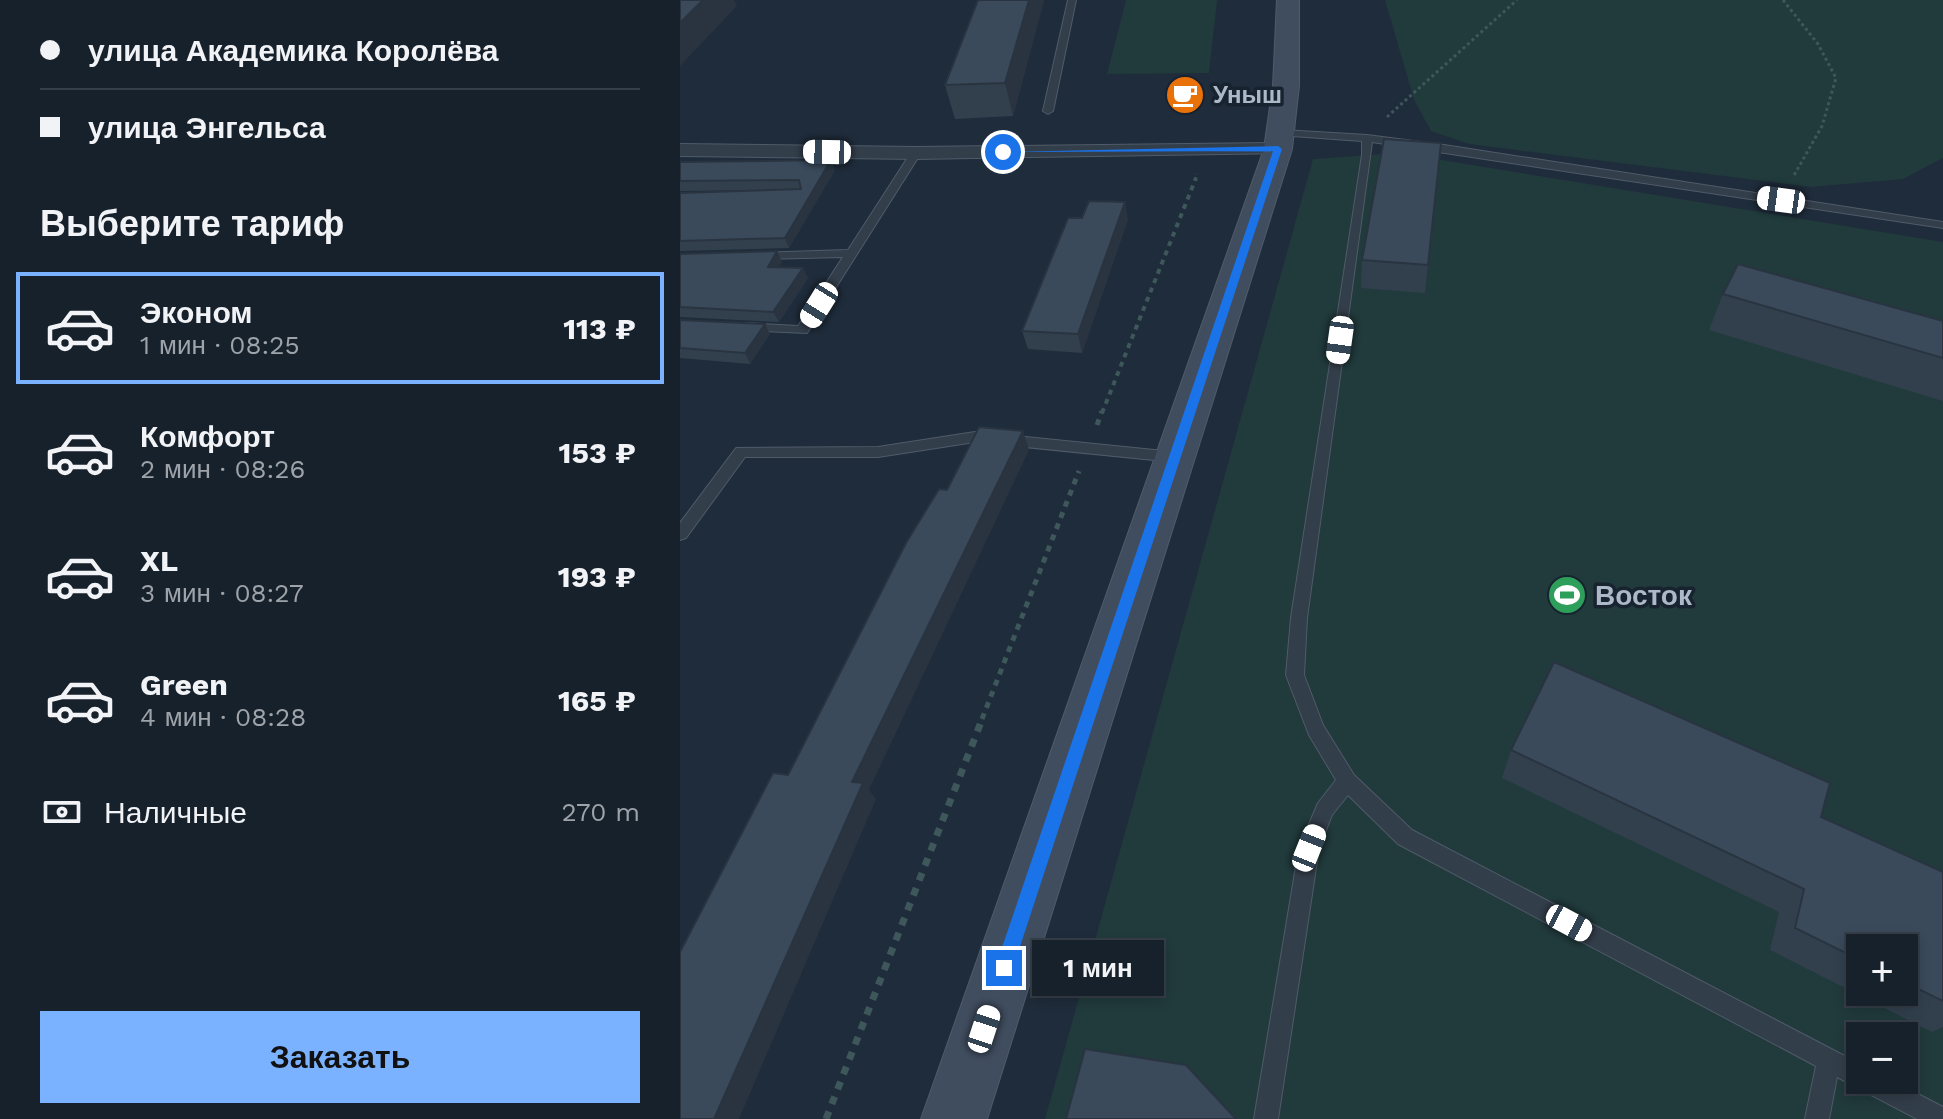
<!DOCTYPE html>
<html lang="ru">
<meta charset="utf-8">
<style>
body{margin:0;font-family:"Work Sans",sans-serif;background:#242e38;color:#f1f3f6;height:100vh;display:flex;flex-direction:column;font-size:30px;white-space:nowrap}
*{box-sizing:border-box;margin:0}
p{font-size:26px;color:#9ea3a9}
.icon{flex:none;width:44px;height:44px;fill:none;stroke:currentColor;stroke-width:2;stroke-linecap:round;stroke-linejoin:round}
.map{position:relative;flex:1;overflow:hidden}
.panel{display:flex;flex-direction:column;background:#17212c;width:680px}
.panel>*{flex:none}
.banner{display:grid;align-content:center;height:176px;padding:0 40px;background:#17212c}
.buttons{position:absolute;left:1166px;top:934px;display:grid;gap:16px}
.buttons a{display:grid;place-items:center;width:72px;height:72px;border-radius:0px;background:#17212c;box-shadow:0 4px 12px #0003,0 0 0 2px #363e48;font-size:40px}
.end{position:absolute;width:36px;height:36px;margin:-18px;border:10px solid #1a73e8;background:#fff;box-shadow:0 0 0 4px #fff}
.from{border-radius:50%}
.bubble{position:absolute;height:56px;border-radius:0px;background:#17212c;box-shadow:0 4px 12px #0003,0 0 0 2px #363e48;font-size:26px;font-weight:700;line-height:56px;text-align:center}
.car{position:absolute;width:24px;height:48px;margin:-24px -12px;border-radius:10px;box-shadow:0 0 6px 2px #0007;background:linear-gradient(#fff 24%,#345 0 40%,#fff 0 76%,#345 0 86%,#fff 0)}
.banner b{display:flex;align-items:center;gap:28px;height:76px;font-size:30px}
.banner b+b{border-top:2px solid #363e48}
.banner i{width:20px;height:20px;background:#f1f3f6}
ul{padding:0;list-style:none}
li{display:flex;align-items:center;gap:24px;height:112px;margin:0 16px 12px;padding:0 24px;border:4px solid transparent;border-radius:0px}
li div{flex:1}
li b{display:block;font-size:30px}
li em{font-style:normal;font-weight:700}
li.current{border-color:#7bb2ff}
li>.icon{width:72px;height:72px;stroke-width:1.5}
h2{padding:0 40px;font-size:36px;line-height:96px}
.pay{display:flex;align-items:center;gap:20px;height:88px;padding:0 40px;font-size:30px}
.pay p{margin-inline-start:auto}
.button{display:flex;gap:16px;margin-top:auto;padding:16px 40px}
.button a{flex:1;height:92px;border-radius:0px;background:#7bb2ff;color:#111;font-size:32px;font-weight:700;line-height:92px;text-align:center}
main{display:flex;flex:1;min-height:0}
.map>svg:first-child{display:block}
.green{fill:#213a3c;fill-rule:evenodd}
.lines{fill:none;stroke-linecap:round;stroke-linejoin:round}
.service-casing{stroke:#505b69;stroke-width:2}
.minor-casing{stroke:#505b69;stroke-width:2}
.secondary-casing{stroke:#505b69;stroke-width:2}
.path-far3{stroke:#3e575a;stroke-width:3;stroke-dasharray:3 3;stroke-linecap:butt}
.path-far2{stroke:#3e575a;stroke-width:4;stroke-dasharray:5 5;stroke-linecap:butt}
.path-far1{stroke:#3e575a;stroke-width:5;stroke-dasharray:6 6;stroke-linecap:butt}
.path{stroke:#3e575a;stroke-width:7;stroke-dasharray:8 8;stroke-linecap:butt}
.service{fill:#333e4b;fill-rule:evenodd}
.minor{fill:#333e4b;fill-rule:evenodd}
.secondary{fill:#404d5f;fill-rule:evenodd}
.wall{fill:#32404e;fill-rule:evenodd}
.shaded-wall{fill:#293440}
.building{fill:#3a4a5b;stroke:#293440;stroke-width:2}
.route{fill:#1a73e8}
.labels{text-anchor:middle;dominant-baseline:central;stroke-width:7;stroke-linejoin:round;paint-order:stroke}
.far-poi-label{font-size:24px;font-weight:bold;fill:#adb8c8;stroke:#182330;text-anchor:start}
.poi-label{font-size:28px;font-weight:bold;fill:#adb8c8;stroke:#182330;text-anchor:start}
</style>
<main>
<section class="panel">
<div class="banner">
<b><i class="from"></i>улица Академика Королёва</b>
<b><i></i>улица Энгельса</b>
</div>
<h2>Выберите тариф</h2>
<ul>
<li class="current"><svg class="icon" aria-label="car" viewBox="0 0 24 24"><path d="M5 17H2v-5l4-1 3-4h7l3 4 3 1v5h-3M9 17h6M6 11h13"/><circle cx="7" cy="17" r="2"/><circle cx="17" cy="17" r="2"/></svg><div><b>Эконом</b><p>1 мин · 08:25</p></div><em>113 ₽</em></li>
<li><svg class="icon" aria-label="car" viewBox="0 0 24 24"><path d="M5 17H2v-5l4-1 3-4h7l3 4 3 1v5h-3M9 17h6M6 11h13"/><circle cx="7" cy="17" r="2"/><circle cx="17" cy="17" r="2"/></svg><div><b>Комфорт</b><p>2 мин · 08:26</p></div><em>153 ₽</em></li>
<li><svg class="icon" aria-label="car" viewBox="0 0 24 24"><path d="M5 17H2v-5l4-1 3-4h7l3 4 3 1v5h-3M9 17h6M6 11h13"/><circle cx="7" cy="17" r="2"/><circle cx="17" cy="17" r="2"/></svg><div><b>XL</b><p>3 мин · 08:27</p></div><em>193 ₽</em></li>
<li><svg class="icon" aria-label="car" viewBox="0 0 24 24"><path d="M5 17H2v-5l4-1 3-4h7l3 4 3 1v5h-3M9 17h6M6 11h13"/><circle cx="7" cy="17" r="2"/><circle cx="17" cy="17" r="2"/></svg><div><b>Green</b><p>4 мин · 08:28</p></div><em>165 ₽</em></li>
</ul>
<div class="pay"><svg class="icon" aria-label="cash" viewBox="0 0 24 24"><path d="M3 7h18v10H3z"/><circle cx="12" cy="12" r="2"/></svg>Наличные<p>270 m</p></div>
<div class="button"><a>Заказать</a></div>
</section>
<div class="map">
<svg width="1263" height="1119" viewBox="0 0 1263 1119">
<rect width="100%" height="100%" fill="#1f2c3b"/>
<path class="green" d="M446,0h91l-8,73 -102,1z
M705,0h558v158l-40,21 -92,8 -342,-43 -38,-13 -17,-31z
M719,153l544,89v877h-898l268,-960zM1180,948h44v44h-44zM1180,1036h44v44h-44z"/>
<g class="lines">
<defs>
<path id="service" d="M388,0h8l-23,111 -5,3 -5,-3z
M602,130l85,5 77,10 499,77v6l-571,-86 -65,476 -3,57 19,50 31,50 58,55 448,234v16h31l52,27v12h-26l-80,-42 -8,42h-24l11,-53 -418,-222 -50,-49 -16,20 -13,33 -41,271h-24l45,-271 19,-45 18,-23 -27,-45 -23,-60 5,-57 71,-463v-14l-84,-6v-4z
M232,151l9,2 -114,180 -66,-3v-6l5,-1 52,3 45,-69 -86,2 -4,-2v-4l95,-3z
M295,432l199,20 7,5 -7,5 -199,-20 -97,15h-133l-59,81 -6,2v-17l56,-75 142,-1z"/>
<path id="minor" d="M598,143l7,2 3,4 -3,4 -369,6 -236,-3v-12l236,3z"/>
<path id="secondary" d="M597,0h22v86l-7,63 -305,970h-66l343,-970 9,-63z"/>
</defs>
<use href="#service" class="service-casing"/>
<use href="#minor" class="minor-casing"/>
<use href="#secondary" class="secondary-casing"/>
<path class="path-far3" d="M1103,0l35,44 18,34 -14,48 -29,51
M707,117l130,-117
M515,180l2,-6"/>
<path class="path-far2" d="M422,413l94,-235"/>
<path class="path-far1" d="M417,425l5,-14
M302,719l97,-248"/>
<path class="path" d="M146,1119l157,-402"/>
<use href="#service" class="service"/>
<use href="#minor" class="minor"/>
<use href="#secondary" class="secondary"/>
</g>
<path class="wall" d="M298,0h66l-31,116 -58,3 -10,-34z
M761,143l-16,150 -64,-5 1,-28z
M0,162l155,8 -46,78 -109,3v-58l80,-3 -80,1z
M448,219l-46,134 -54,-4 -6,-18z
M0,254l102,8 -4,5 30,11 -29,44 -99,-5z
M1043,294l220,27v80l-234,-71z
M0,320l90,14 -20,30 -70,-6z
M831,750l310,67 122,55v155l-11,5 -162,-82 9,-38 -277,-134zM1180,948h44v44h-44z"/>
<path class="shaded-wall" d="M23,0h31l3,6 -57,60v-43z
M349,0h15l-31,116 -8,-33z
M151,160l4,10 -46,78 -4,-10z
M445,202l3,17 -46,134 -4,-19z
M97,251l5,11 -9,15 -5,-10z
M123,268l5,10 -29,44 -6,-10z
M85,324l5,10 -20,30 -5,-11z
M343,431l6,19 -160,340 7,9 -137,320h-25l138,-337z"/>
<path class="building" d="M0,0h23l-23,23z
M298,0h51l-24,83 -60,2z
M704,139l57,4 -13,122 -66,-5z
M151,160l-46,78 -105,3v-48l121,-4 -2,-9 -119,1v-19z
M409,201l36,1 -47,132 -56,-3 46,-113h14z
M97,251l-9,16 35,1 -30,44 -93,-5v-53z
M1058,264l205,57v37l-220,-64z
M0,320l85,4 -20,29 -65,-5z
M299,427l44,4 -171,351 11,1 -149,336h-34v-167l93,-179 15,2 118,-232 33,-54 8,1z
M874,662l276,121 -9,34 122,55v129l-39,-19v-34h-44v12l-65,-32 9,-39 -293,-139z
M405,1049l101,16 50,54h-170z"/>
<path class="route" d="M598,146l4,3 -269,819 -9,9 -9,-9 278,-817 -274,1z"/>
<defs>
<symbol id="cafe-disc" viewBox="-11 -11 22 22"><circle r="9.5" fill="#e8710a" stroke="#182330"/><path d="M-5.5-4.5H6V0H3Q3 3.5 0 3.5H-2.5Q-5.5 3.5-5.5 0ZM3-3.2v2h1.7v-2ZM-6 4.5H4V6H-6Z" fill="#fff"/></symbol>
<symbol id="stadium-disc" viewBox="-11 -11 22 22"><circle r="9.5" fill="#2e9e5b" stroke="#182330"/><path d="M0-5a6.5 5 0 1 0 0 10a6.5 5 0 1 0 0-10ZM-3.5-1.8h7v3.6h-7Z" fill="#fff"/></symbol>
</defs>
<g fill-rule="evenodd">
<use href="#cafe-disc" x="483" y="73" width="44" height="44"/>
<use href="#stadium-disc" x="865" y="573" width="44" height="44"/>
</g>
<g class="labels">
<g class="far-poi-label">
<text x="533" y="95">Уныш</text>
</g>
<g class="poi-label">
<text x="915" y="595">Восток</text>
</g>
</g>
</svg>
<div class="buttons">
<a>+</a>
<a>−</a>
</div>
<i class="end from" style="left:323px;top:152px"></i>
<i class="end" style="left:324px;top:968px"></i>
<div class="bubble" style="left:352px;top:940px;width:132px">1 мин</div>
<i class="car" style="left:147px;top:152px;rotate:271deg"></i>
<i class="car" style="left:1101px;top:200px;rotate:278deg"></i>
<i class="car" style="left:139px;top:305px;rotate:212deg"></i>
<i class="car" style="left:660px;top:340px;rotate:188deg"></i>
<i class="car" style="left:629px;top:848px;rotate:22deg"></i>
<i class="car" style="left:889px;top:923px;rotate:118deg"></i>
<i class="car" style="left:304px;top:1029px;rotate:18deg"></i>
</div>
</main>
